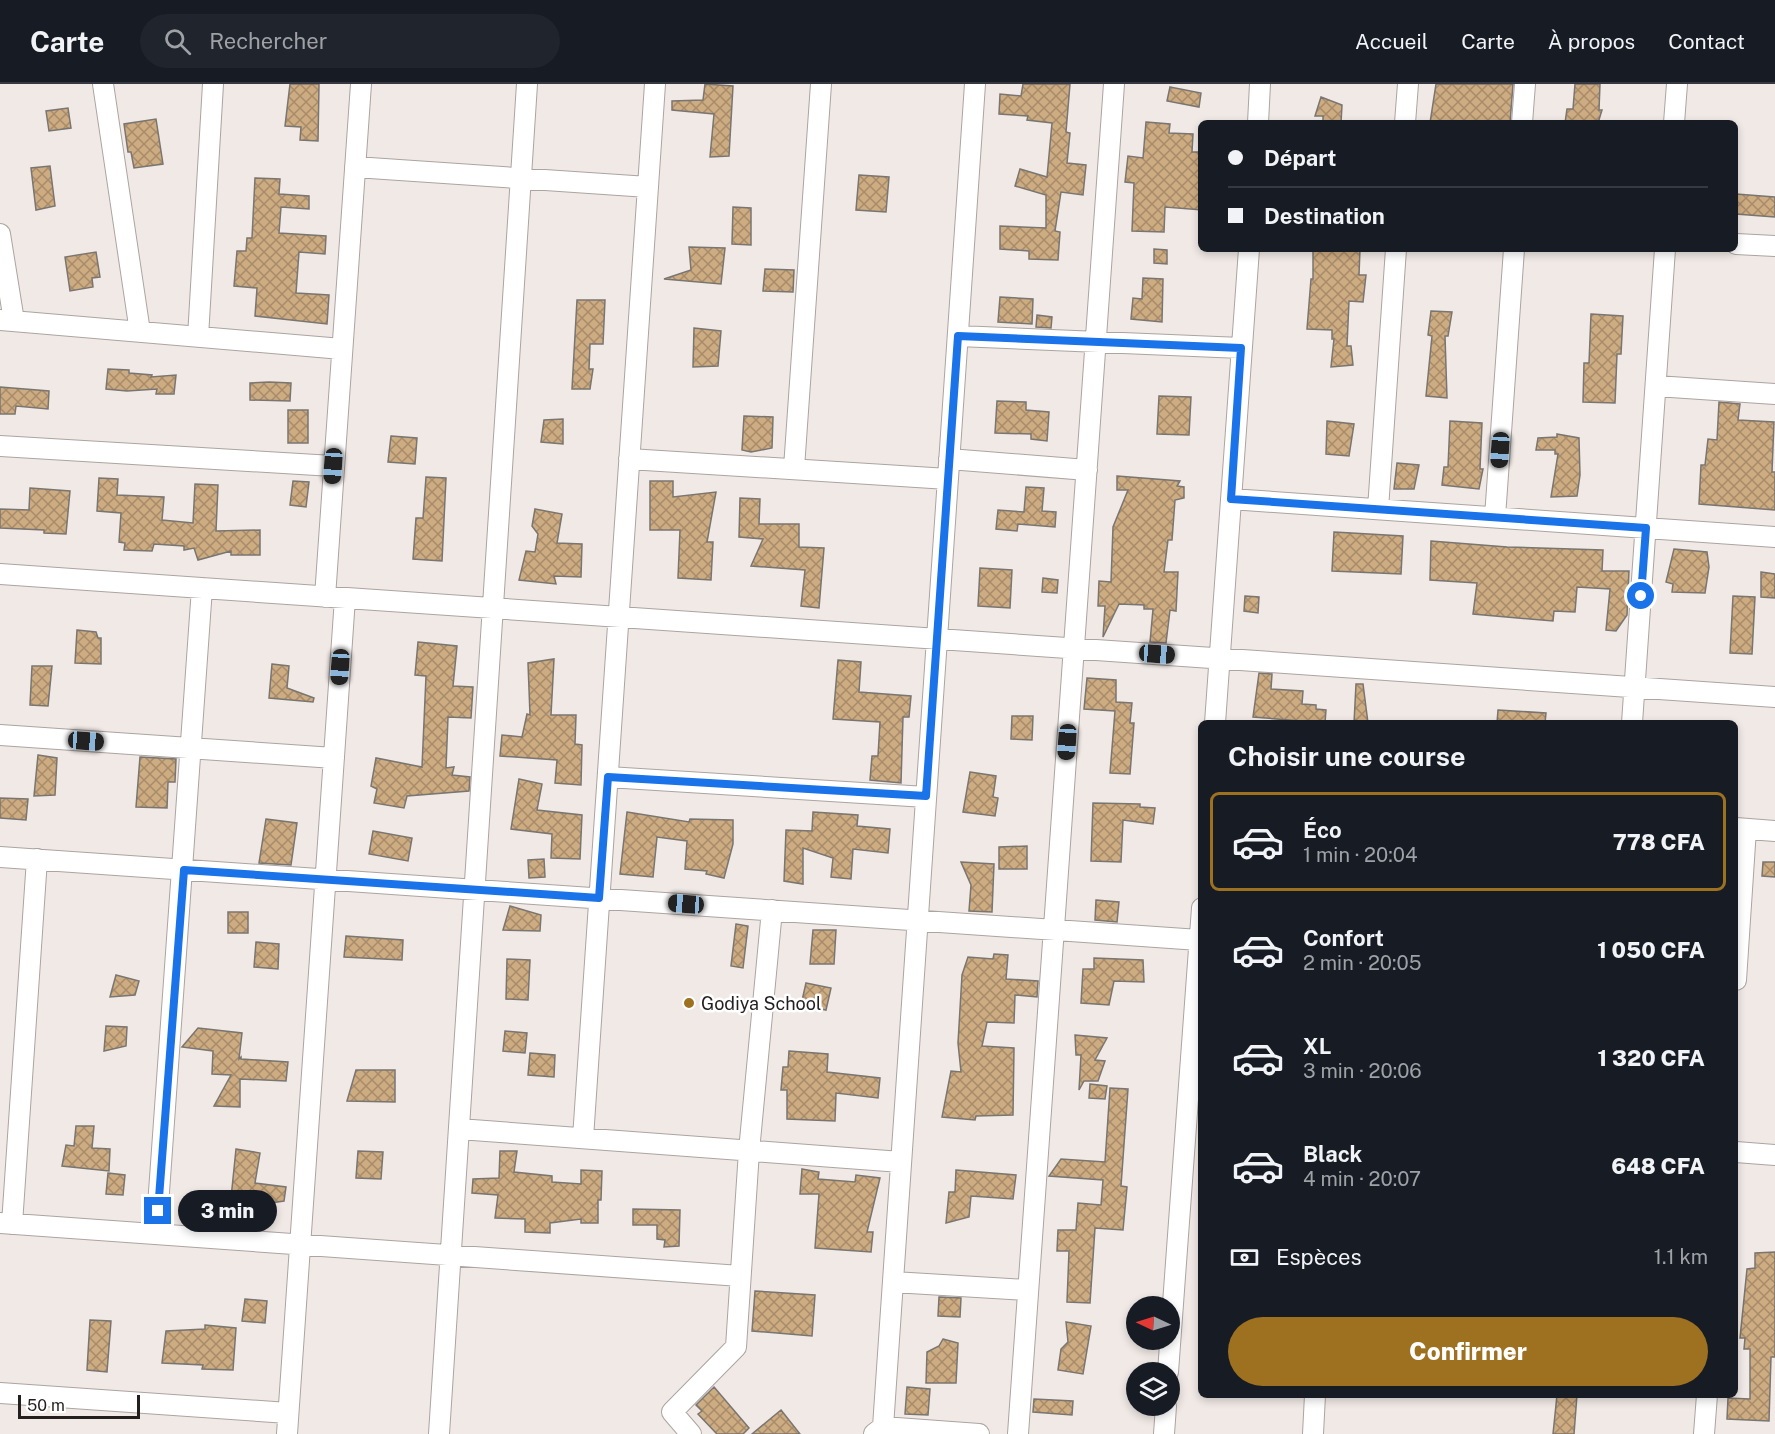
<!DOCTYPE html>
<html lang="fr">
<meta charset="utf-8">
<style>
body{margin:0;font-family:"Public Sans",sans-serif;background:#20242c;color:#f1f3f6;height:100vh;display:flex;flex-direction:column;font-size:22px;white-space:nowrap}
*{box-sizing:border-box;margin:0}
p{font-size:20px;color:#9ea1a6}
.icon{flex:none;width:33px;height:33px;fill:none;stroke:currentColor;stroke-width:2;stroke-linecap:round;stroke-linejoin:round}
.map{position:relative;flex:1;overflow:hidden}
.details{position:absolute;left:1198px;top:636px;width:540px;height:678px;display:flex;flex-direction:column;background:#171b24;border-radius:9px;box-shadow:0 3px 9px #0003}
.details>*{flex:none}
.top-card{position:absolute;left:1198px;top:36px;width:540px;height:132px;border-radius:9px;box-shadow:0 3px 9px #0003;display:grid;align-content:center;height:132px;padding:0 30px;background:#171b24}
.needle{width:39px;rotate:274deg}
.fabs{position:absolute;left:1126px;top:1212px;display:grid;gap:12px}
.fabs a{display:grid;place-items:center;width:54px;height:54px;border-radius:50%;background:#171b24;box-shadow:0 3px 9px #0003;font-size:30px}
.scale{position:absolute;left:18px;bottom:15px;width:122px;box-sizing:border-box;padding-left:6px;border:3px solid #221f1e;border-top:0;font-size:16px;line-height:21px;white-space:nowrap;color:#221f1e;-webkit-text-stroke:4px #fff;paint-order:stroke}
.end{position:absolute;width:27px;height:27px;margin:-14px;border:8px solid #1a73e8;background:#fff;box-shadow:0 0 0 3px #fff}
.from{border-radius:50%}
.bubble{position:absolute;height:42px;border-radius:21px;background:#171b24;box-shadow:0 3px 9px #0003;font-size:20px;font-weight:800;line-height:42px;text-align:center}
.car{position:absolute;width:18px;height:36px;margin:-18px -9px;border-radius:8px;box-shadow:0 0 4px 2px #0007;background:linear-gradient(#222 24%,#8ab4d8 0 40%,#222 0 76%,#8ab4d8 0 86%,#222 0)}
.top-card b{display:flex;align-items:center;gap:21px;height:57px;font-size:22px}
.top-card b+b{border-top:2px solid #363941}
.top-card i{width:15px;height:15px;background:#f1f3f6}
ul{padding:0;list-style:none}
li{display:flex;align-items:center;gap:18px;height:99px;margin:0 12px 9px;padding:0 18px;border:3px solid transparent;border-radius:9px}
li div{flex:1}
li b{display:block;font-size:22px}
li em{font-style:normal;font-weight:800}
li.on{border-color:#9d7120}
li>.icon{width:54px;height:54px;stroke-width:1.5}
h2{padding:0 30px;font-size:27px;line-height:72px}
.pay{display:flex;align-items:center;gap:15px;height:66px;padding:0 30px;font-size:22px}
.pay p{margin-inline-start:auto}
.action{display:flex;gap:12px;margin-top:auto;padding:12px 30px}
.action a{flex:1;height:69px;border-radius:36px;background:#9d7120;color:#fff;font-size:24px;font-weight:800;line-height:69px;text-align:center}
header{display:flex;align-items:center;gap:36px;box-sizing:border-box;height:84px;padding:0 30px;background:#171b24;border-bottom:2px solid #363941}
header strong{font-size:28px}
nav{display:flex;gap:33px;margin-inline-start:auto;font-size:21px}
.search{width:420px;height:54px;background:#20242c;display:flex;align-items:center;gap:15px;box-sizing:border-box;padding:0 21px;border-radius:33px;color:#9ea1a6;font-size:22px}
.map>svg:first-child{display:block}
.building{fill:url(#building-cross-hatch);stroke:#797570;stroke-width:1.5}
.lines{fill:none;stroke-linecap:round;stroke-linejoin:round}
.minor-casing{stroke:#aba4a1;stroke-width:22}
.minor{stroke:#fff;stroke-width:20}
.route{stroke:#1a73e8;stroke-width:8}
.poi-dot{fill:#9d7120;stroke:#fff;stroke-width:2}
.labels{text-anchor:middle;dominant-baseline:central;stroke-width:5;stroke-linejoin:round;paint-order:stroke}
.poi-label{font-size:18px;fill:#221f1e;stroke:#fff;text-anchor:start}
</style>
<header>
<strong>Carte</strong>
<div class="search"><svg class="icon" aria-label="search" viewBox="0 0 24 24"><circle cx="10" cy="10" r="6"/><path d="M15 15l6 6"/></svg>Rechercher</div>
<nav><a>Accueil</a><a>Carte</a><a>À propos</a><a>Contact</a></nav>
</header>
<div class="map">
<svg width="1775" height="1350" viewBox="0 0 1775 1350">
<defs>
<pattern id="building-cross-hatch" width="8" height="8" patternUnits="userSpaceOnUse" patternTransform="scale(1.5)"><rect width="8" height="8" fill="#ceac82"/><path d="M0 0l8 8M0 8l8-8" fill="none" stroke="#a78b6a"/></pattern>
</defs>
<rect width="100%" height="100%" fill="#f0e9e6"/>
<path class="building" d="M290,0h29l-1,57 -18,-1 1,-13 -16,-1z
M705,0l28,2 -4,70 -19,1 4,-43 -42,-4v-9l31,-1z
M1023,0h47l-4,48 4,1 -3,30 19,2 -3,30 -22,-3 -6,39 5,1 -2,28 -29,-1v-8l-29,-2v-23l46,2v-33l-31,-9 5,-17 27,8 5,-54 -25,-3 1,-4 -29,-2 1,-20 21,2z
M1436,0h77l-3,39h-80z
M1575,0h25l-1,26h3l-4,13h-33l2,-14h6z
M1170,3l31,6 -2,14 -32,-6z
M1321,13l21,8 -1,18 -18,-1v-6h-8z
M68,24l3,20 -22,3 -3,-20z
M156,35l7,45 -29,4 -3,-16h-3l-4,-28z
M1146,38l24,2 -1,9 24,1 -1,18h10v58l-37,-3 -1,25 -32,-1 2,-48 -9,-1 3,-26 15,2z
M50,82l5,40 -19,4 -5,-42z
M859,91l30,2 -3,35 -30,-2z
M255,94l25,1 -1,15 30,2v13l-28,-2 -2,26 47,3 -1,18 -26,-2 -3,41 33,2 -2,29 -72,-8 2,-28 -23,-2 3,-35h9l1,-13h5z
M1736,110l39,3v20l-39,-3z
M733,123l18,1v37l-19,-1z
M689,163l36,1 -4,36 -57,-5 27,-9z
M1154,165l13,1v14l-13,-1z
M1313,165h47l-1,26h7l-3,27 -14,-1 -2,45h4l2,19 -22,2 3,-28h-2v-9l-25,-1 4,-50h2z
M96,168l4,25 -8,1 1,9 -23,4 -5,-34z
M765,185l29,1 -1,22 -30,-1z
M1143,194l20,1 -1,43 -31,-3 2,-21 9,1z
M1000,213l33,2 -1,25 -34,-2z
M577,216h28l-2,44h-13l-1,25h4l-3,20h-18z
M1431,227l21,1 -4,24h-3l2,62 -21,-2 6,-60 -4,-1z
M1591,230l32,2 -2,38h-4l-2,49 -32,-1 1,-39h5z
M1037,231l15,2 -1,11 -15,-1z
M694,244l27,3 -3,35 -25,1z
M108,285l21,1v3l23,2 -1,2 25,-2 -2,19h-18l1,-5 -30,2 -21,-2z
M269,298l22,1 -1,18 -40,-1v-17z
M0,303l49,4 -1,18 -32,-3 -1,8h-15z
M1159,312l32,1 -2,38 -32,-1z
M997,317l29,1v8l23,2 -2,29 -16,-2v-5l-36,-1z
M1719,318l21,2 -2,16 36,2 -2,50h3v38l-76,-6 2,-39h4l3,-26 9,1z
M288,326h20v33h-20z
M744,332l29,1 -1,31 -21,4 -9,-2z
M563,335v25l-22,-2 3,-22z
M1327,337l27,3 -5,32 -23,-2z
M1450,337l32,2 -2,46h3l-4,20 -37,-4 2,-18h4z
M1557,350l22,4 1,37 -3,21 -26,1 7,-43h-3v-4h-19l2,-12 19,-1z
M391,352l26,2 -2,26 -27,-2z
M1397,379l22,2 -5,24h-20z
M1117,392l63,5 -3,5 7,1v11l-9,2 -3,40h-4l-4,32h14l-2,39 -6,-1 -4,33 -16,-1 3,-33h-9v-4l-25,-1 -16,33 2,-31h-7l1,-25 12,1 2,-55 15,-37h-11z
M426,393l20,1 -4,83 -29,-2 3,-41h7z
M99,394l19,1 -1,16 47,2 -2,23 31,3 2,-39 23,1 -2,46 44,-1v25h-29v-4l-33,9 -4,-12 -10,2v-4l-30,-2 -2,7 -28,-1 1,-7 -6,-1 2,-29 -24,-2z
M293,397l16,1 -3,25 -16,-2z
M650,397h23v16l43,-5 -9,50h6l-2,38 -33,-2 2,-48h-30z
M1026,403l18,1 -2,23 14,1 -1,15 -37,-3 -1,7 -21,-2 2,-19 26,2z
M30,404l40,3 -4,43 -22,-1v-3l-44,-2v-19l29,1z
M740,414l20,1 -1,25h40v23l25,1 -5,60 -18,-2 4,-36 -54,-4 12,-27 -24,-2z
M535,425l27,5 -5,29 25,1 -1,33 -27,-1 2,8 -37,-4 7,-29 9,1 3,-18 -6,-8z
M1334,448l69,4 -2,38 -69,-3z
M1431,457l76,6 96,3 -1,21h27l-2,44 -11,16 -10,-1 4,-41 -33,-2 -2,25 -21,-1 -1,10 -80,-7 4,-31 -47,-3z
M1674,465l33,3 2,15 -4,26 -33,-1 1,-8 -7,-2z
M980,484l32,2 -2,38 -32,-2z
M1761,488l14,2v24l-14,-1z
M1043,494l15,2 -1,13 -15,-1z
M1245,512l14,1 -1,16 -14,-2z
M1733,512l22,1 -3,57 -22,-1z
M77,546l19,2 2,6h3v26l-26,-1z
M418,558l39,4 -4,40 20,1 -2,31 -23,-1 -2,51 8,-1 -2,8 18,2 -1,14 -62,5 -3,12 -30,-5 3,-14 -6,-3 5,-28 46,9 4,-91 -11,-1z
M554,575l-3,56h25l-1,29 7,1 -1,40 -26,-2 2,-23 -57,-4 2,-21 20,2 5,-23 3,1 -2,-52z
M838,576l23,2 -2,30 52,4 -2,21h-6l-2,66 -31,-3 2,-24h6l2,-34 -47,-3z
M272,580l17,2 -2,22 27,10 -1,4 -44,-4z
M32,582h20l-4,40 -18,-1z
M1259,589l13,1 -1,15 32,2 -1,13 14,1v4l10,1 -1,13 -72,-6z
M1087,594l29,2v22l16,1 -2,20h4l-4,51 -20,-1 5,-62 -31,-2z
M1356,600h7l5,39h-14z
M1498,626l48,3 -1,10h-48z
M1012,632h21l-1,24 -21,-1z
M38,671l19,3 -2,37 -21,1z
M140,673l36,2 -1,23h-7l-1,26 -31,-1z
M970,688l26,4 -3,21 5,1 -3,18 -32,-4z
M519,695l23,5 -5,26 45,5 -2,44 -29,-1 1,-24 -41,-5z
M0,714l28,1 -2,21 -26,-2z
M1093,719l47,1v3l15,1 -2,16 -30,-4 -2,42 -30,-1z
M627,728l62,10 1,-3 43,1v24l-9,34 -18,-4 1,-3 -22,-2 2,-28 -30,-4 -4,40 -33,-3z
M813,728l45,3 -1,11 33,3 -2,24 -35,-4 -2,30 -20,-2 2,-19 -30,-10v36l-19,-3 2,-51 26,1z
M266,735l31,4 -6,42 -32,-2z
M373,747l39,7 -4,23 -39,-7z
M1027,762v23h-28v-22z
M544,775l1,18 -16,1 -1,-18z
M961,778l33,2 -2,48 -23,-1 2,-26z
M1763,778h12v15l-13,-1z
M1096,816l23,2 -2,20 -22,-2z
M510,822l31,9 -1,16 -37,-1z
M228,828h20v21h-20z
M736,840l12,2 -5,42 -12,-2z
M813,846h23l-2,34h-24z
M346,852l57,4 -1,20 -58,-3z
M256,858l23,2 -1,25 -24,-2z
M994,870l14,1 -2,24 32,2 -1,16 -22,-2 -1,28 -27,-1 -5,24 32,2 -1,67 -37,1 -1,4 -33,-3 9,-46 10,1 -3,-29 4,-68 6,-18 25,2z
M1094,874l49,2 1,22 -30,-1 -5,24 -28,-2 2,-34h11z
M507,875l23,1 -2,40 -22,-1z
M116,891l23,6 -4,14 -25,2z
M806,899l25,5 -5,22 -25,-5z
M106,942l21,1 -1,19 -22,5z
M198,944l44,5 -3,26 2,-2v2l47,3 -2,19 -46,-2v28l-26,-1 17,-31 -19,-1 1,-23 -31,-4z
M505,947l22,2 -2,20 -22,-2z
M1075,951l32,3 -12,22 10,1 -7,20h-14l-5,9 2,-35h-5z
M789,967l39,3 -1,18 53,6 -2,20 -42,-5 -1,28 -48,-2v-29h-6l2,-23h5z
M530,969l25,2 -1,22 -26,-2z
M356,986h39v32l-48,-1z
M1090,1000l17,2 -2,13 -16,-1z
M1110,1004l18,1 -7,97 6,1 -4,43 -28,-2 -5,75 -23,-1 2,-51h-12l1,-21h18l2,-27 23,2 2,-25 -54,-4 12,-17 44,3z
M76,1042h18l-2,22 18,1 -1,22 -47,-5 4,-21 8,1z
M236,1065l24,4 -5,30 31,4 -2,14 -20,3v-3l-33,-3z
M358,1067l25,1 -2,27 -25,-1z
M500,1067h17l-3,21 38,4v6l29,2v-14l21,1 -1,29h-3v23h-17v-4l-31,4v10l-25,-1v-13l-30,-1 3,-23 -26,-2 1,-14 26,-1z
M802,1085l17,3 -1,7 37,3 1,-7 24,3 -13,54h6l-2,20 -56,-4 4,-54h-19z
M956,1086l60,5 -3,24 -42,-3 -2,21 -23,6 3,-31h6z
M108,1089l17,2 -2,20 -17,-1z
M633,1125l47,1 -1,36 -15,1 1,-7 -8,-1v-14h-24z
M1775,1168v105h-4l-2,64 -42,-2 1,-21 22,1v-50h-6l1,-11h-5l7,-69 8,-1v-15z
M755,1207l60,4 -3,41 -60,-5z
M939,1213l22,1 -1,19 -22,-1z
M245,1215l22,2 -2,22 -23,-2z
M90,1236l21,1 -4,51 -20,-2z
M1066,1238l25,4 -8,48 -25,-4 3,-21 7,-7z
M205,1241l31,3 -3,42 -31,-1 1,-4 -41,-2 4,-32 39,-2z
M943,1255l15,4 -2,40h-30l1,-31 12,-6z
M714,1303l35,41 -6,6h-26l-19,-20 4,-3 -6,-6z
M907,1303l23,2 -2,26 -23,-1z
M1557,1311h20l-3,39h-21z
M1034,1315l39,2 -1,14 -39,-3z
M781,1326l19,24h-48z"/>
<g class="lines">
<defs>
<path id="minor" d="M103,0l37,248
M1258,39l2,-39
M1405,39l3,-39
M1522,39l3,-39
M1674,39l3,-39
M355,83l293,20
M0,150l14,87
M1736,160l39,2
M0,236l342,29
M958,252l283,12
M198,253l15,-253
M1656,302l119,8
M0,362l333,20
M629,375l319,20
M949,375l138,11
M794,384l27,-384
M1231,415l544,38
M1378,425l18,-260
M1495,433l19,-268
M0,490l1775,123
M325,513l36,-513
M1215,639l34,-474
M1632,639l33,-474
M0,651l334,23
M608,693l318,20
M1736,744l39,3
M0,773l1199,83
M1736,896l10,-151
M459,1045l442,33
M583,1054l72,-1054
M1736,1068l39,3
M0,1139l740,53
M12,1140l25,-365
M156,1150l46,-646
M893,1198l135,8
M1168,1288l34,-464
M0,1309l288,20
M883,1343l92,-1343
M287,1350l58,-836
M439,1350l88,-1350
M691,1350l-19,-22 64,-65 13,-196 23,-241
M874,1350l9,-7 96,7
M1018,1350l96,-1350
M1164,1350l2,-28
M1313,1350l2,-39
M1704,1350l3,-39"/>
</defs>
<use href="#minor" class="minor-casing"/>
<use href="#minor" class="minor"/>
</g>
<g class="lines">
<path class="route" d="M158,1127l26,-341 415,28 9,-121 318,19 32,-460 283,12 -10,151 415,29 -5,68"/>
</g>
<circle class="poi-dot" cx="689" cy="919" r="6"/>
<g class="labels">
<g class="poi-label">
<text x="701" y="919">Godiya School</text>
</g>
</g>
</svg>
<div class="fabs">
<a><svg class="needle" viewBox="-14 -14 28 28"><path d="M0-13l5 13h-10z" fill="#e53935"/><path d="M0 13l5-13h-10z" fill="#9ea1a6"/></svg></a>
<a><svg class="icon" aria-label="layers" viewBox="0 0 24 24"><path d="M12 4l9 5-9 5-9-5zM3 14l9 5 9-5"/></svg></a>
</div>
<div class="scale">50 m</div>
<i class="end from" style="left:1641px;top:512px"></i>
<i class="end" style="left:158px;top:1127px"></i>
<div class="bubble" style="left:178px;top:1106px;width:99px">3 min</div>
<i class="car" style="left:1500px;top:366px;rotate:184deg"></i>
<i class="car" style="left:333px;top:382px;rotate:184deg"></i>
<i class="car" style="left:1157px;top:570px;rotate:94deg"></i>
<i class="car" style="left:340px;top:583px;rotate:184deg"></i>
<i class="car" style="left:86px;top:657px;rotate:94deg"></i>
<i class="car" style="left:1067px;top:658px;rotate:184deg"></i>
<i class="car" style="left:686px;top:820px;rotate:274deg"></i>
<div class="top-card">
<b><i class="from"></i>Départ</b>
<b><i></i>Destination</b>
</div>
<section class="details">
<h2>Choisir une course</h2>
<ul>
<li class="on"><svg class="icon" aria-label="car" viewBox="0 0 24 24"><path d="M5 17H2v-5l4-1 3-4h7l3 4 3 1v5h-3M9 17h6M6 11h13"/><circle cx="7" cy="17" r="2"/><circle cx="17" cy="17" r="2"/></svg><div><b>Éco</b><p>1 min · 20:04</p></div><em>778 CFA</em></li>
<li><svg class="icon" aria-label="car" viewBox="0 0 24 24"><path d="M5 17H2v-5l4-1 3-4h7l3 4 3 1v5h-3M9 17h6M6 11h13"/><circle cx="7" cy="17" r="2"/><circle cx="17" cy="17" r="2"/></svg><div><b>Confort</b><p>2 min · 20:05</p></div><em>1 050 CFA</em></li>
<li><svg class="icon" aria-label="car" viewBox="0 0 24 24"><path d="M5 17H2v-5l4-1 3-4h7l3 4 3 1v5h-3M9 17h6M6 11h13"/><circle cx="7" cy="17" r="2"/><circle cx="17" cy="17" r="2"/></svg><div><b>XL</b><p>3 min · 20:06</p></div><em>1 320 CFA</em></li>
<li><svg class="icon" aria-label="car" viewBox="0 0 24 24"><path d="M5 17H2v-5l4-1 3-4h7l3 4 3 1v5h-3M9 17h6M6 11h13"/><circle cx="7" cy="17" r="2"/><circle cx="17" cy="17" r="2"/></svg><div><b>Black</b><p>4 min · 20:07</p></div><em>648 CFA</em></li>
</ul>
<div class="pay"><svg class="icon" aria-label="cash" viewBox="0 0 24 24"><path d="M3 7h18v10H3z"/><circle cx="12" cy="12" r="2"/></svg>Espèces<p>1.1 km</p></div>
<div class="action"><a>Confirmer</a></div>
</section>
</div>
